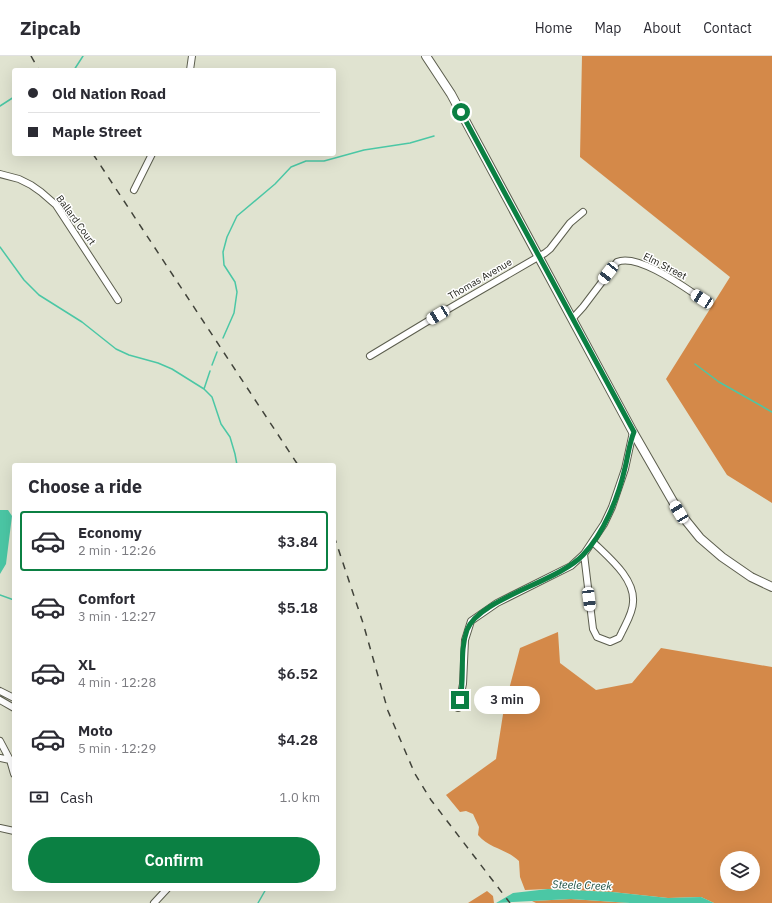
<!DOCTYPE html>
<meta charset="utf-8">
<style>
body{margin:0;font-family:"IBM Plex Sans",sans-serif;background:#f2f2f3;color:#2b2b33;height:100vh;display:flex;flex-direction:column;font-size:15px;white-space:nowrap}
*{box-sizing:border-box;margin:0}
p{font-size:13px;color:#7c7c81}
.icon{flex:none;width:22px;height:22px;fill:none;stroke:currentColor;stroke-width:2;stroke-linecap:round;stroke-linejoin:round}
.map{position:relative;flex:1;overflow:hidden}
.sheet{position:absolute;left:12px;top:407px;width:324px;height:428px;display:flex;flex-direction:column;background:#fff;border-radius:4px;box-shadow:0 4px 16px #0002}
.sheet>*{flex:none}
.guide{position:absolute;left:12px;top:12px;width:324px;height:88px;border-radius:4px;box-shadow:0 4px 16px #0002;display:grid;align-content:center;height:88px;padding:0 16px;background:#fff}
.tools{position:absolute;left:720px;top:795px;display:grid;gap:8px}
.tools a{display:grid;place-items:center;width:40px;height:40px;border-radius:50%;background:#fff;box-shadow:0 4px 16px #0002;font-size:20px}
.end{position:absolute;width:18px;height:18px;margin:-9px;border:5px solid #0b8043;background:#fff;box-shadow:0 0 0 2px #fff}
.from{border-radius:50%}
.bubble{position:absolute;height:28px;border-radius:14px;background:#fff;box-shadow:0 4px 16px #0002;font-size:13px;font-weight:600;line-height:28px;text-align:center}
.car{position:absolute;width:12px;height:24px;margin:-12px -6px;border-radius:5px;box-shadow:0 0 3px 1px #0007;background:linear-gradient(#fff 24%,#345 0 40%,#fff 0 76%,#345 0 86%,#fff 0)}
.guide b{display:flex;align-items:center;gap:14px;height:38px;font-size:15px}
.guide b+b{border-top:1px solid #e1e1e2}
.guide i{width:10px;height:10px;background:#2b2b33}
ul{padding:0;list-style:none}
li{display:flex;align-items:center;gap:12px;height:60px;margin:0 8px 6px;padding:0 8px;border:2px solid transparent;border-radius:4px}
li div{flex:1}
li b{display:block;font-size:15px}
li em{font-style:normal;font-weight:600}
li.selected{border-color:#0b8043}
li>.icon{width:36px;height:36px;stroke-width:1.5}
h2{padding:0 16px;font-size:18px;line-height:48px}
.pay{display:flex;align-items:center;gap:10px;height:44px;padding:0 16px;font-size:15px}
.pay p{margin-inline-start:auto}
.cta{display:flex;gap:8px;margin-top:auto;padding:8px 16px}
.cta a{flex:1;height:46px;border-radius:24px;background:#0b8043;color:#fff;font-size:16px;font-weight:600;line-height:46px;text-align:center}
header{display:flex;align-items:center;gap:24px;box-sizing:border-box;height:56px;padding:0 20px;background:#fff;border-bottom:1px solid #e1e1e2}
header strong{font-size:19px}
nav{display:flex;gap:22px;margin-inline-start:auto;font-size:14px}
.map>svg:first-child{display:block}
.forest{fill:#d48949;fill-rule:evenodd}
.water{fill:#4bc7a5}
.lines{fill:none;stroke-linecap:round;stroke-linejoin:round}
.stream{stroke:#4bc7a5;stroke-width:1.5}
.minor-casing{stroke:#5c5e4e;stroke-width:8}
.major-casing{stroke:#5c5e4e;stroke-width:10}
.minor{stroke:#fff;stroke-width:6}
.major{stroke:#fff;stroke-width:8}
.rail{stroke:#41433a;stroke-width:1.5;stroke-dasharray:7 7;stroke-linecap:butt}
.route{stroke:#0b8043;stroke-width:5}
.labels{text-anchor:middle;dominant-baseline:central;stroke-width:3;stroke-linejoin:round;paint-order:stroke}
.street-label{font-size:10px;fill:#21221b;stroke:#fff}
.water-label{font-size:11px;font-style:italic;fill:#1c4f41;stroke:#fff}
</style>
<header>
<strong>Zipcab</strong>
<nav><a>Home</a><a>Map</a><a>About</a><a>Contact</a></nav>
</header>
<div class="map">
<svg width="772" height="847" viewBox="0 0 772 847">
<rect width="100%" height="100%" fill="#e0e3d0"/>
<path class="forest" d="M582,0h190v447l-45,-28 -61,-96 64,-102 -150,-120z
M558,576l2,31 36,27 36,-7 29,-35 111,19v236h-58l-13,-6 -33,1 -56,-6 -64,-3 -23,1 -5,-13 -1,-16c-12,-12 -29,-12 -41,-26l1,-8 -6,-13 -7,-3 -6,1 -14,-17 50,-36 8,-51 16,-60zM727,802h26v26h-26z
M487,835l6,5 1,7h-26z
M571,843l59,4h-94l-4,-2z"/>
<path class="water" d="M0,454h8l4,6 -6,48 -6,10z
M548,833l64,3 56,6 33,-1 13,6h-84l-59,-4 -75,4 17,-10z"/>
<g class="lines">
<path class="stream" d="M74,14l9,-14
M0,50l14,-9
M0,191l24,33 15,15 43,27 34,27 13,6 29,8 14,6 32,20 8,8 9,27 9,13 5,17 2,11
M223,282l11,-25 3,-21 -2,-10 -11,-17 -1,-13 4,-15 10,-21 38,-32 16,-17 15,-6h18l40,-11 46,-7 24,-7
M695,308l24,18 53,30
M212,309l5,-13
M204,333l6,-18
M0,539l14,5
M258,847l8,-14"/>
<defs>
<path id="minor" d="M190,14l2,-14
M0,118l19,5 12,6 10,7 15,13 62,95
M134,134l18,-36
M573,262l10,-11 34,-45c21,-9 67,25 85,37
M370,300l68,-41 107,-62 5,-4 20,-26 13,-11
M584,498l9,75 4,8 13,5 9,-4 2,-4c4,-9 12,-21 12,-32 2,-24 -25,-45 -40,-60
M0,635l14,7
M0,644l14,8
M458,652l5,-24 2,-44 6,-19 26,-18 74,-37 13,-12 20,-30 8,-17 13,-38 8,-37
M0,685l10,19 4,14
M0,702l10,2
M0,772l14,3
M154,847l13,-14"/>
<path id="major" d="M426,0l25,38 182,338 46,80 21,26 22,19 29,20 21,10"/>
</defs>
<use href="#minor" class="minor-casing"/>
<use href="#major" class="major-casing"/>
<use href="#minor" class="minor"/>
<use href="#major" class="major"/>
<path class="rail" d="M31,0l8,14
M93,98l205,311
M334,480l29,87 25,88 27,63 16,26 79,103"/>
</g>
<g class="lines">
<path class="route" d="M460,644c5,-23 -1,-48 7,-70 11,-31 91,-48 116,-75 21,-22 35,-57 42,-87 3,-12 4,-24 9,-36l-173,-320"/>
</g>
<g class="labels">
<g class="street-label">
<text transform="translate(76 164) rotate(54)">Ballard Court</text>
<text transform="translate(665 210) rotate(27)">Elm Street</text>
<text transform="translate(480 223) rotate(-30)">Thomas Avenue</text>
</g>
<g class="water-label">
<text transform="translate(582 829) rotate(2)">Steele Creek</text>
</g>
</g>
</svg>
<div class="tools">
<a><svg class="icon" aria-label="layers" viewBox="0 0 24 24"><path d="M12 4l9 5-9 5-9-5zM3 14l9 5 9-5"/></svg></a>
</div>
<i class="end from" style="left:461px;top:56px"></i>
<i class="end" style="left:460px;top:644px"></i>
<div class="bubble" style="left:474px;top:630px;width:66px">3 min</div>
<i class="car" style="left:608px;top:217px;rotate:218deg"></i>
<i class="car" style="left:702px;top:243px;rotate:303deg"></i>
<i class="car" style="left:438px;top:259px;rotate:239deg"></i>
<i class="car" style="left:679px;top:456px;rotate:329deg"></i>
<i class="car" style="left:589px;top:543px;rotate:173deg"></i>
<div class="guide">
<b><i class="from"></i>Old Nation Road</b>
<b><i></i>Maple Street</b>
</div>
<section class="sheet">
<h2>Choose a ride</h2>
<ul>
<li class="selected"><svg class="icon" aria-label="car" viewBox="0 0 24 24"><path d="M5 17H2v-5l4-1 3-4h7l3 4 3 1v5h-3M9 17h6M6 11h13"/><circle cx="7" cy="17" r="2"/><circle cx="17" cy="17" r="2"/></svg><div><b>Economy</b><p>2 min · 12:26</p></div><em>$3.84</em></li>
<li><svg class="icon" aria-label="car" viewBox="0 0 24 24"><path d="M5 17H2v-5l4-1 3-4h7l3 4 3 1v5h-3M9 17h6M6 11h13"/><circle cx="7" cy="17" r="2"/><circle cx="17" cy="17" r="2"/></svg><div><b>Comfort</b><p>3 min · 12:27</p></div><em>$5.18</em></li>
<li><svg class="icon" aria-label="car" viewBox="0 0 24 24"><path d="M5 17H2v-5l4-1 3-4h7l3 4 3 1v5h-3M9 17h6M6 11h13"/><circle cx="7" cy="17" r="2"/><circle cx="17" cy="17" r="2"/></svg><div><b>XL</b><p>4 min · 12:28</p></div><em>$6.52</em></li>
<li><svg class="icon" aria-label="car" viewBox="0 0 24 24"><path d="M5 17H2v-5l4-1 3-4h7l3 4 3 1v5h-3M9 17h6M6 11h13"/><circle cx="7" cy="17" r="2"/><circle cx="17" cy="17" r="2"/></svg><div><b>Moto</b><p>5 min · 12:29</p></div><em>$4.28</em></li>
</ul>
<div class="pay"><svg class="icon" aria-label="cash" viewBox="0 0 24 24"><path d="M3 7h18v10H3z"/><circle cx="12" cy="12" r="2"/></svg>Cash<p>1.0 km</p></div>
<div class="cta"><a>Confirm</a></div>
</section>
</div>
